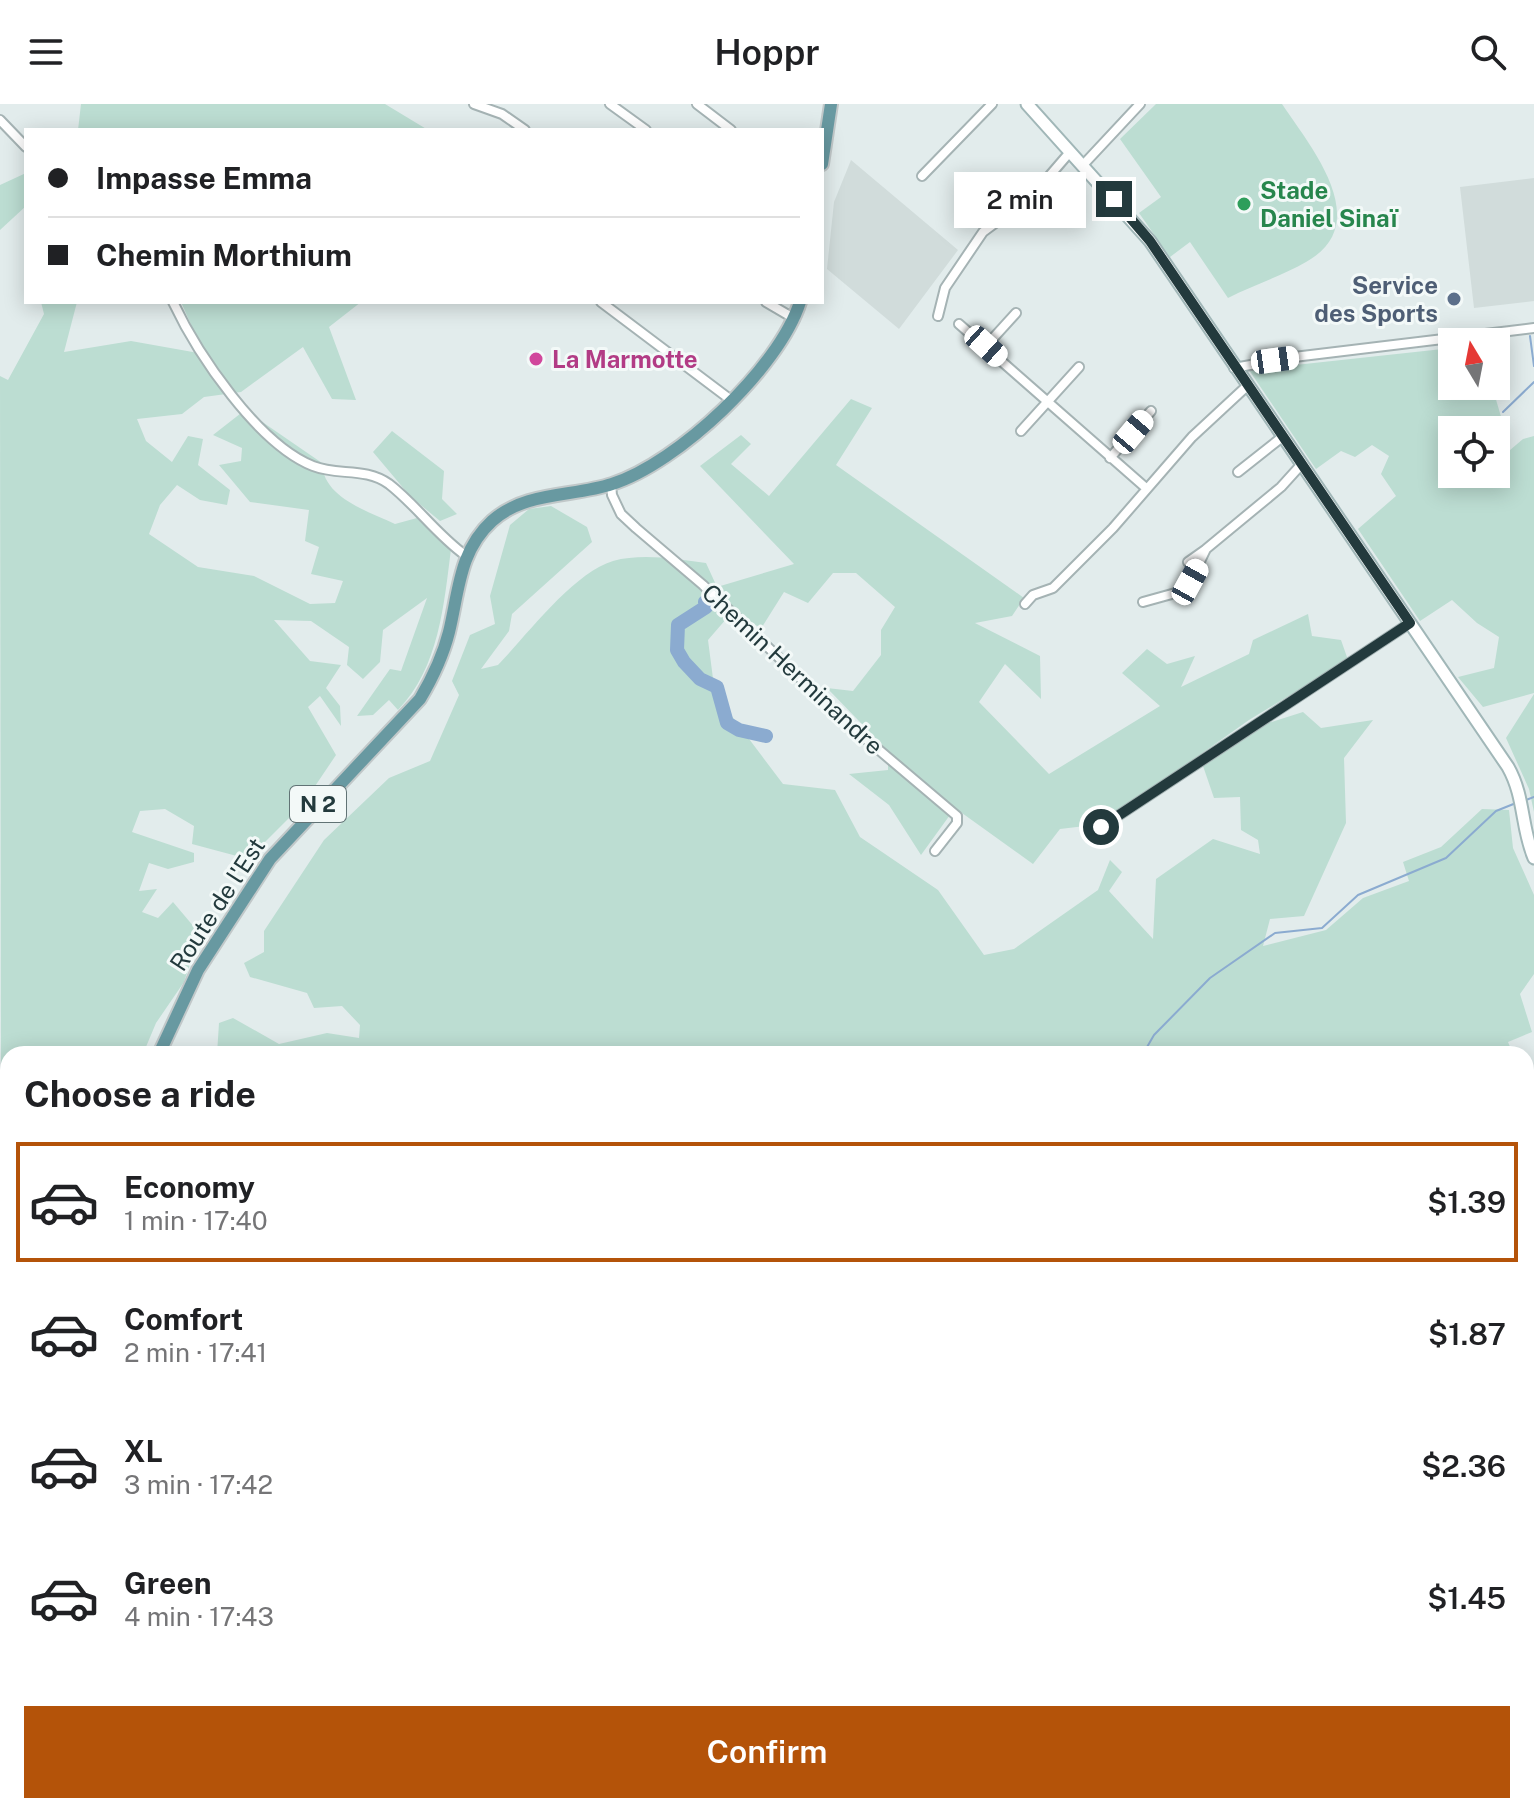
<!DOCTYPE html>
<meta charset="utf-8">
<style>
body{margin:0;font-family:"Public Sans",sans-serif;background:#f6f6f6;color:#202124;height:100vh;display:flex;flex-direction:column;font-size:30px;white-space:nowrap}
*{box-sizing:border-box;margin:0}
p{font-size:26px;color:#757577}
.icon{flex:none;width:44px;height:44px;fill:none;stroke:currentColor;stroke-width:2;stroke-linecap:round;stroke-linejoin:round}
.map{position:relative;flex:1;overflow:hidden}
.drawer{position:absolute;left:0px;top:942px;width:1534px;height:768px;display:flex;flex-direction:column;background:#fff;border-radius:24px 24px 0 0;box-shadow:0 4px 20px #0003}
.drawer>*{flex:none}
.guide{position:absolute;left:24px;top:24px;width:800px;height:176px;border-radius:0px;box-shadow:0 4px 20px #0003;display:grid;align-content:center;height:176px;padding:0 24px;background:#fff}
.needle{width:52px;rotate:350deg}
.fabs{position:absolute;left:1438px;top:224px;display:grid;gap:16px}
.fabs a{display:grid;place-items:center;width:72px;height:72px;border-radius:0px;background:#fff;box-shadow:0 4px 20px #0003;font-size:40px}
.end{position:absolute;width:36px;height:36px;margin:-18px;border:10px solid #233a3d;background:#fff;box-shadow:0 0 0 4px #fff}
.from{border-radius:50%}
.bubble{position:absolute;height:56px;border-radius:0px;background:#fff;box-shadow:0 4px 20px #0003;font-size:26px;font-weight:600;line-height:56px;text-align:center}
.car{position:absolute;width:24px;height:48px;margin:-24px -12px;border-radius:10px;box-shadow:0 0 6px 2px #0007;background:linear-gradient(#fff 24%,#345 0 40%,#fff 0 76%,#345 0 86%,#fff 0)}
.guide b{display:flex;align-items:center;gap:28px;height:76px;font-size:30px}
.guide b+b{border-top:2px solid #e0e0e0}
.guide i{width:20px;height:20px;background:#202124}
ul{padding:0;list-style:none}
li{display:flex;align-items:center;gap:24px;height:120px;margin:0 16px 12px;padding:0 8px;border:4px solid transparent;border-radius:0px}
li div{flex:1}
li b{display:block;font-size:30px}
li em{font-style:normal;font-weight:600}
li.on{border-color:#b45309}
li>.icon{width:72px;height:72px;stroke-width:1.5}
h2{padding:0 24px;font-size:36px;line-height:96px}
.cta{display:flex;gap:16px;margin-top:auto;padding:16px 24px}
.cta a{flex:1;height:92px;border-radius:0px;background:#b45309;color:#fff;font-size:32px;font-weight:600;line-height:92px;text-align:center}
header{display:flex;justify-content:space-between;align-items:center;height:104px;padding:0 24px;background:#fff;font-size:36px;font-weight:600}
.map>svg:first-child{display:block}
.built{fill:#d1dcdb}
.green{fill:#bcddd2}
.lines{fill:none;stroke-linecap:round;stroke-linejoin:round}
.stream{stroke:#8babd0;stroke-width:2}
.river{stroke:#8babd0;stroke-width:14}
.street-casing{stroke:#a5b3b4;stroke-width:12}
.secondary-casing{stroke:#a1b7b8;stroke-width:15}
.primary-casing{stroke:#c1c8c9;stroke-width:16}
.street{stroke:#fff;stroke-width:8}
.secondary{stroke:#fff;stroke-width:11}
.primary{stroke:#6899a1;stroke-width:12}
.route{stroke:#233a3d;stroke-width:10}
.leisure-dot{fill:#2e9e5b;stroke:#f3f9f8;stroke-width:3}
.service-dot{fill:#5c6f8a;stroke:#f3f9f8;stroke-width:3}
.hotel-dot{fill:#d1479c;stroke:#f3f9f8;stroke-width:3}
.labels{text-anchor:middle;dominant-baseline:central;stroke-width:6;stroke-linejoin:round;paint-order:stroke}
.shield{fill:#f3f9f8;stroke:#617375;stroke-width:2}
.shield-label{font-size:22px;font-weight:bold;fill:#233a3d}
.leisure-label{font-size:24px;font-weight:bold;fill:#27864d;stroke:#f3f9f8;text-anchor:start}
.service-label{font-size:24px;font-weight:bold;fill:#4e5e75;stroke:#f3f9f8;text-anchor:end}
.hotel-label{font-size:24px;font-weight:bold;fill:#b23c85;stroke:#f3f9f8;text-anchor:start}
.street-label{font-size:24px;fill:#233a3d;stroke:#f3f9f8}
</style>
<header><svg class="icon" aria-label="menu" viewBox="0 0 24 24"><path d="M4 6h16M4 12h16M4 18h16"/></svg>Hoppr<svg class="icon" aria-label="search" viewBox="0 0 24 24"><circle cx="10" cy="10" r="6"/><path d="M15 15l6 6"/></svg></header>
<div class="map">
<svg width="1534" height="1710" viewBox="0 0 1534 1710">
<rect width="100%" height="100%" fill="#e2ecec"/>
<path class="built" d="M851,56l107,90 -59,79 -72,-60 7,-67z
M1534,74v123l-60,7 -14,-121z"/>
<path class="green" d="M81,0h304l43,26h-350z
M1156,0h126c28,42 94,119 24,158 -24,14 -53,23 -78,36l-38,-56 -20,15 -31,-44 22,-16 -41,-58z
M26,69v33l-26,24v-45z
M41,198h36l-13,50 67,-11 73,13 -23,-52h180l-32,25 27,73 -24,-1 -29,-52 -62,45 -37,5 -22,17 -45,5 9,22 26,21 16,-26 15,3 -5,26 32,25 -3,15 -27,-5 -23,-15 -17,20 -11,29 49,33 56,9 56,28 25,-1 8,-22 -32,-7 8,-27 -14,-6 4,-31 -59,-8 -31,-37 22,-4 1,-13 -29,-13 32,-25 77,53c1,35 46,48 73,61l22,-6 34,31c-7,55 -12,119 -53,161l-9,-10 -16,15 -16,1 33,-47 11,2 26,-73 -44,32 -3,32 -17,17 -16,-14 2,-18 -38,-26 -37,-1 36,41 31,4 -15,23 14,18 1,20 -21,-30 -12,11 28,48 -33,49 -55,55 -56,-15 2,-18 -29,-17 -25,2 -8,21 62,21v9l-26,7 -19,-6 -10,28 18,-2 -15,23 16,6 15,-16 27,32 -16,48 -28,41 -13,31h-135v35l-7,5 -1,-718 8,4 36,-66z
M1452,244v38h40l15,51 -11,9v-16h-44v44h44v-12l27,-23 11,-3v257l-51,14 -25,-30 36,-9 5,-31 -22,-14 -25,-23 -32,21 -62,-92 38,-33 -15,-22 8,-18 -17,-11 -17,12 -14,-6 -25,18 -67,-99z
M851,295l21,9 -36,57 188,133 -12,18 -37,7 65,33 1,43 -36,-35 -26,38 70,72 111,-68 -38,-33 25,-24 20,15 28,-8 -14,31 68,-33 4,-14 55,-26 4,22 29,4 7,20 -99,60 -147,104 -42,5 -27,35 -78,-56 -34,47 -32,-50 -40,-31 39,-4v-19l-61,-63 26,3 28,-36v-25l14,-23 -39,-34h-23l-25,30 -24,-11 -22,35 -35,-9 -19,22 7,54 68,90 52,6 25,47 78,53 46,65 30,-6 84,-59 12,-30 12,12 -13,19 44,48 3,-60 57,-40 47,15 -2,-14 -17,-10 -1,-33 -26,1 -11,-32 59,-41 41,-13 18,16 52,-8 -29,38 2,65 -42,93 -34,3 -7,27 63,-16 37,-32 46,-17 -6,-19 38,-15 41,-38 27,1 4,38 21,47v79l-14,20 12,38 -24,10 5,12h-1296l2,-31 14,-5 46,26 48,-11 32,5 1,-13 -18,-19 -28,2 -7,-15 -57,-16 -6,-14 20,-11v-21l60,-91 65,-62 41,-17 29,-66 -7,-14 18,-46 25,-11 -5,-28 20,-71 19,-16 22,-3 36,21 5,15 -80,72 -3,17 -28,38 17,-4c29,-30 75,-92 115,-104 29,-8 63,-2 93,2l11,24 77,-23 -94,-98 41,-31 10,9 -20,20 38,32z
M392,327l52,40 -2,28 15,15 -17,7 -30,-25 -37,-44z
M1534,590v118l-5,-23 -23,-51z
M1534,978v328l-8,9v-335z
M0,1259h8v132l-8,1z
M8,1581v52l-8,3v-53z
M8,1664v38h114l-11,8h-111v-44z
M984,1702h75l10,8h-74z
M1149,1702h73l44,8h-122z"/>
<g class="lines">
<path class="stream" d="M1530,232l4,30
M1503,308l31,-30
M1526,696l8,-3
M1143,950l11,-19 56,-57 65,-45 47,-5 36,-33 88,-37 50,-47 20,-8"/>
<path class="river" d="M705,498l1,5 -28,18 -1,25 7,12 16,17 17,8 10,36 12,7 27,6"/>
<defs>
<path id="street" d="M474,0l28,10 23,16
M610,0l36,26
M697,0l34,26
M0,16l26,27
M1083,61l57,-61
M922,72l70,-72
M173,198c25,53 85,142 140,164 25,10 52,1 76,18 27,21 48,51 76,71
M601,198l130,98
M766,198l29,17
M938,212l7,-28 38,-56 50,-37 37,-43
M959,220l187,164
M986,242l30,-33
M1234,264l60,-11 240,-29
M1021,327l58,-64
M1110,354l41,-47
M1238,368l43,-34
M611,380l1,11 9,19 15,14 67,57 143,137 111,94v7l-22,28
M1188,458l17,-12
M1143,498l36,-10 11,-10 16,-33 75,-62 19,-21
M1025,500l8,-9 20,-7 60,-60 79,-91 55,-51
M1101,723l309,-204
M0,1211l8,-2
M1526,1357l8,-9
M242,1702l4,8
M313,1710l19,-6 72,-2
M941,1710l1,-8"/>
<path id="secondary" d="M1027,0l123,137 358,526c17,30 13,61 26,91"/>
<path id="primary" d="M822,60l9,-60
M159,950l39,-84 72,-111 150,-160c13,-22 23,-43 29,-67 10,-41 10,-81 43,-111 33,-30 81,-24 120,-37 66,-21 167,-116 188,-182
M0,1647l8,-3
M1329,1702l37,8
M269,1710v-8"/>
</defs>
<use href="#street" class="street-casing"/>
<use href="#secondary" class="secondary-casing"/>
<use href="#primary" class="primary-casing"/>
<use href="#street" class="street"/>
<use href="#secondary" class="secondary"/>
<use href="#primary" class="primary"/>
</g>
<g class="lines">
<path class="route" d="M1101,723l309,-204 -260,-382 -36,-42"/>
</g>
<circle class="leisure-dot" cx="1244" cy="100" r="8"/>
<circle class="service-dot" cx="1454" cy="195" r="8"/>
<circle class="hotel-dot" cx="536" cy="255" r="8"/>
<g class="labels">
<rect class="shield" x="290" y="682" width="56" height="36" rx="6"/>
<g class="shield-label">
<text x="318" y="700">N 2</text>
</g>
<g class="leisure-label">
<text x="1260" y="86">Stade<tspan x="1260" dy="28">Daniel Sinaï</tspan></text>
</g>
<g class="service-label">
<text x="1438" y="181">Service<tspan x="1438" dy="28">des Sports</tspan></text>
</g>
<g class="hotel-label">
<text x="552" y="255">La Marmotte</text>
</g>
<g class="street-label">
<text transform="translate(793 565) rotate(43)">Chemin Herminandre</text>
<text transform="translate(217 800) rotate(-57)">Route de l'Est</text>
</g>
</g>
</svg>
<div class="fabs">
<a><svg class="needle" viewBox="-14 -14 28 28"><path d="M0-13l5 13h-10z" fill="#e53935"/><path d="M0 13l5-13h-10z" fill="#757577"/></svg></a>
<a><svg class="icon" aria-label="locate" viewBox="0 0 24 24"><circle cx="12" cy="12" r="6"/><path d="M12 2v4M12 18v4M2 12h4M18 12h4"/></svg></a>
</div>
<i class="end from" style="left:1101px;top:723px"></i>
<i class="end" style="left:1114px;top:95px"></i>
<div class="bubble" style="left:954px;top:68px;width:132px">2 min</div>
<i class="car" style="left:986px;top:242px;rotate:132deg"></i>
<i class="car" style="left:1275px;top:256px;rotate:82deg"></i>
<i class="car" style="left:1133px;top:328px;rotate:40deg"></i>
<i class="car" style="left:1190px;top:478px;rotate:29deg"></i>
<div class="guide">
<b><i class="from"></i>Impasse Emma</b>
<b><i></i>Chemin Morthium</b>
</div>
<section class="drawer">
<h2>Choose a ride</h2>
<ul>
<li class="on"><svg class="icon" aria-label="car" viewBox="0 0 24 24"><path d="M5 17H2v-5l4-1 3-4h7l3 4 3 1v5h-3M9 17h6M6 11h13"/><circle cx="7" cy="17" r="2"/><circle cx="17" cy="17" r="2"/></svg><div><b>Economy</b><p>1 min · 17:40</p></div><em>$1.39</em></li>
<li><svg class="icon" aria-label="car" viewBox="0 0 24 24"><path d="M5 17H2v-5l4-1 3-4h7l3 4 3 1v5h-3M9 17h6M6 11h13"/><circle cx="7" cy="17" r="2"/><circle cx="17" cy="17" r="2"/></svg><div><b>Comfort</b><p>2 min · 17:41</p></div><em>$1.87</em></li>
<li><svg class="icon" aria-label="car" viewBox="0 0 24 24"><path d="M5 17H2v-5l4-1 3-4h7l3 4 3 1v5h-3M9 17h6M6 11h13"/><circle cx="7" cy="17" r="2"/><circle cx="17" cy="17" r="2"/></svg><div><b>XL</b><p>3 min · 17:42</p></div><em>$2.36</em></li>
<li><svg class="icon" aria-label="car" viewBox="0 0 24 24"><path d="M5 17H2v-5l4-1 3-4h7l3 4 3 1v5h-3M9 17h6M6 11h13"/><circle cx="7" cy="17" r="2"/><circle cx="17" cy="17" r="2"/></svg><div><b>Green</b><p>4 min · 17:43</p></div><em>$1.45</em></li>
</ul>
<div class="cta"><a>Confirm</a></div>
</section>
</div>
